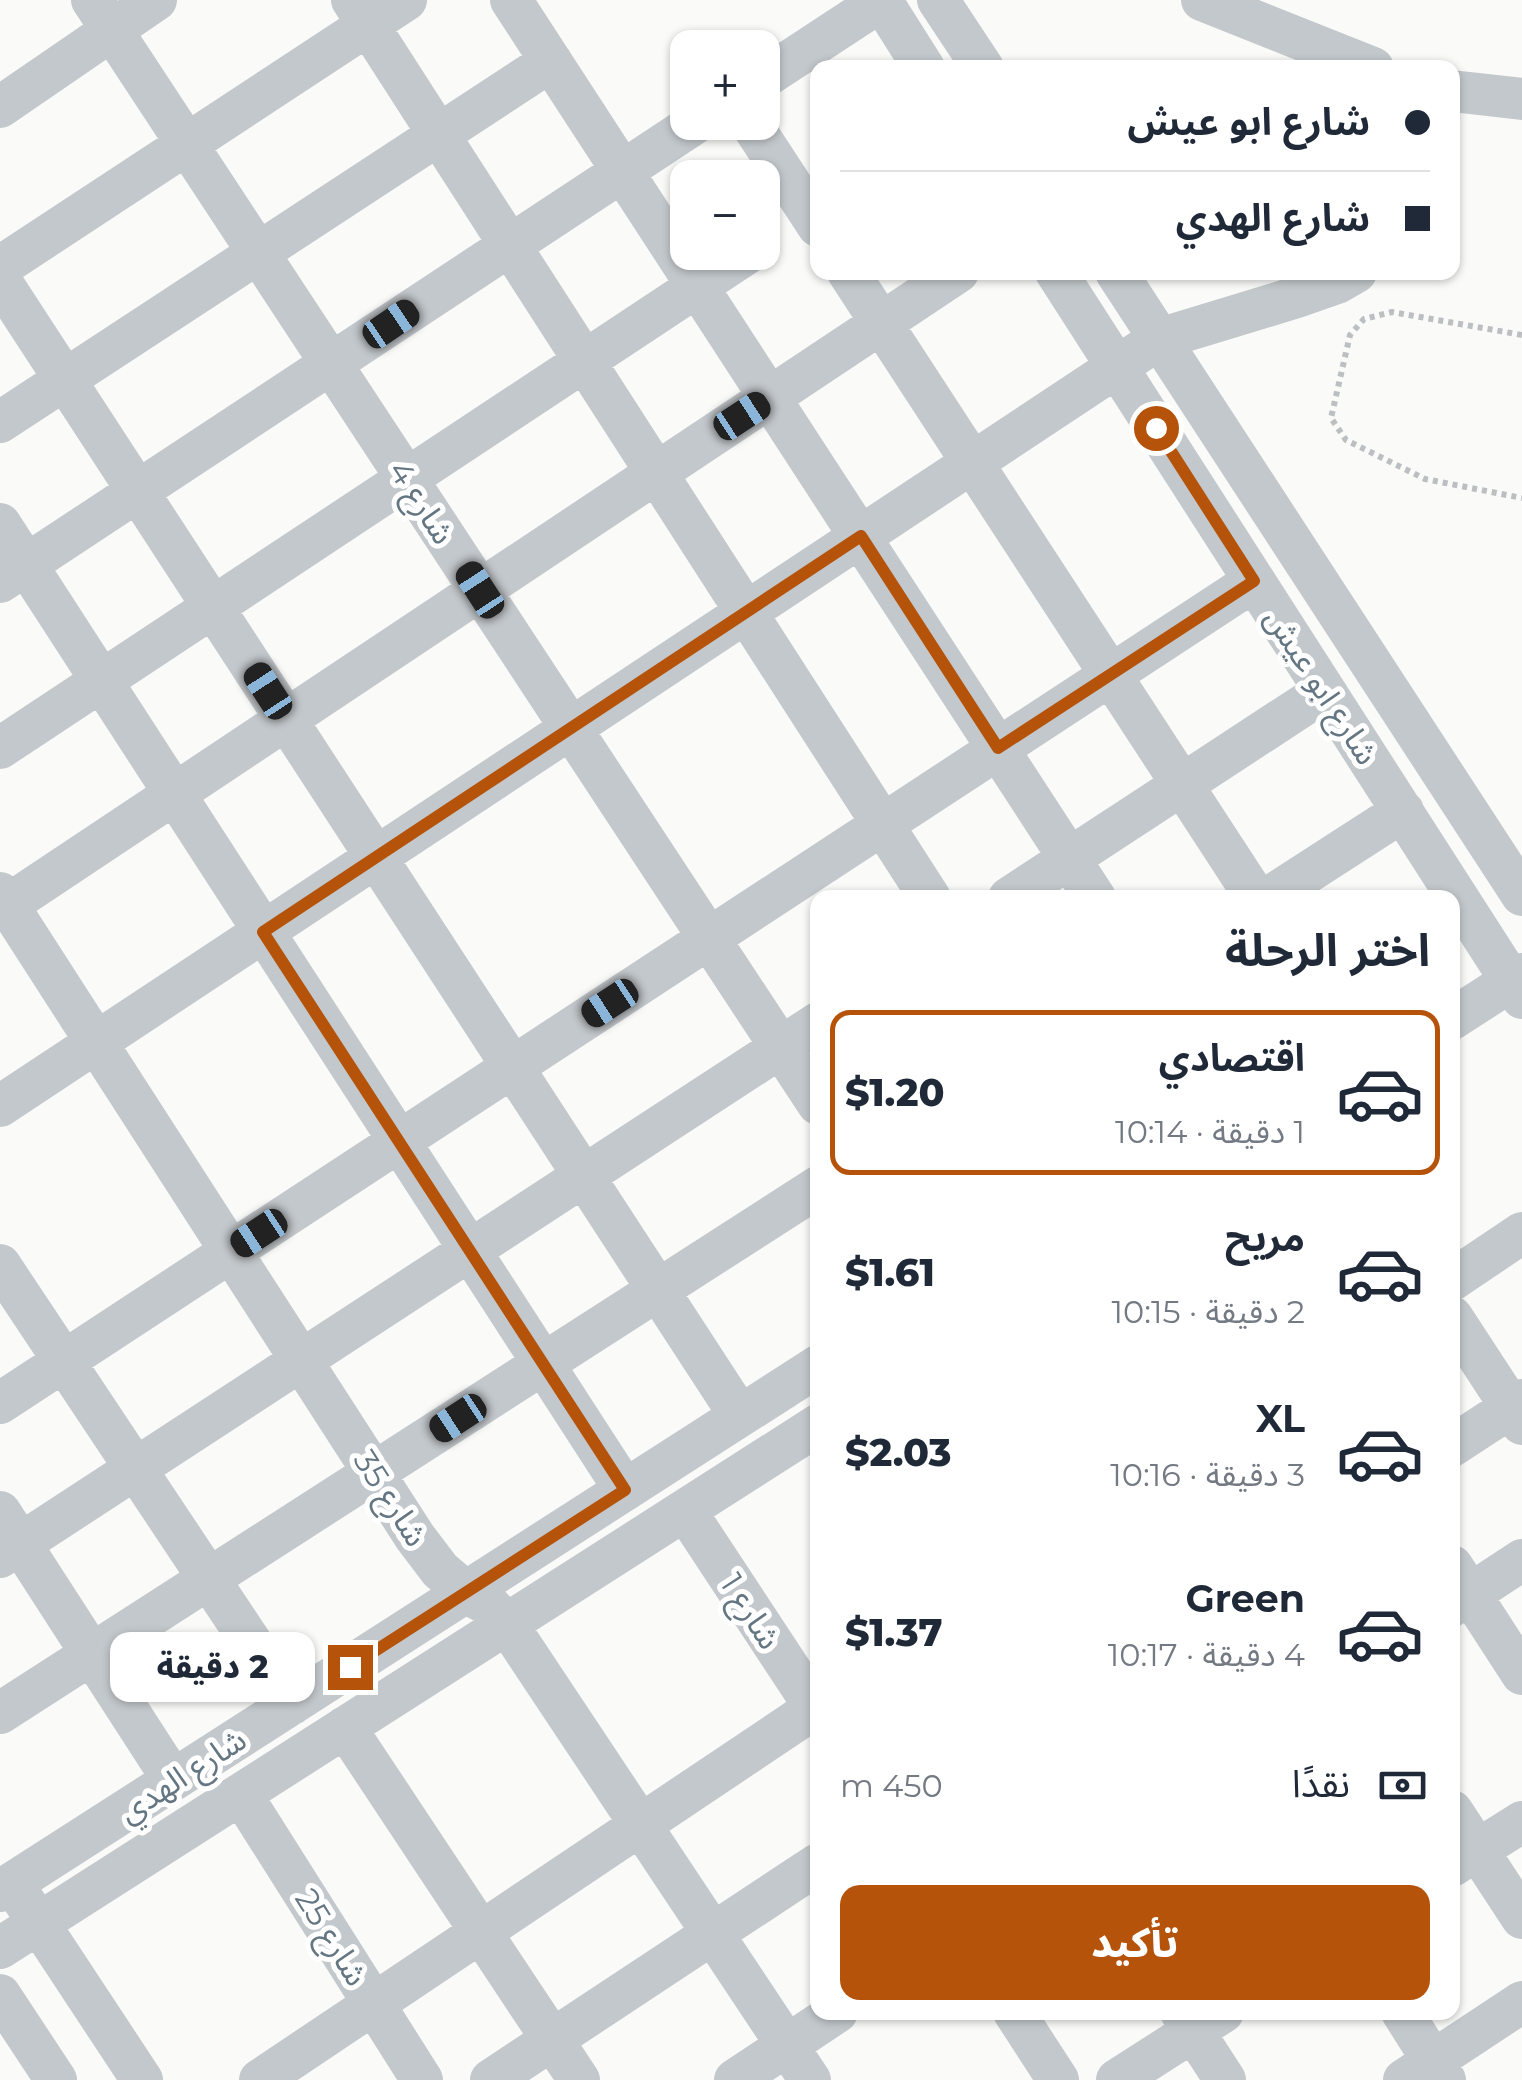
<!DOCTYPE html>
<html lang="ar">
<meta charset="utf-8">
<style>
body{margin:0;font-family:Montserrat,"Noto Sans Arabic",sans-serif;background:#f6f6f7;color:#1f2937;direction:rtl;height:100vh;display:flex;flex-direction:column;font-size:38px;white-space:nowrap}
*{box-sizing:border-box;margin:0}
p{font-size:32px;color:#747a83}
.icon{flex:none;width:55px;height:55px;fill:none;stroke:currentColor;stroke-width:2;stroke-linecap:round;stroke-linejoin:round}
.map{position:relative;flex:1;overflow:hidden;direction:ltr}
.side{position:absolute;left:810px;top:890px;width:650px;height:1130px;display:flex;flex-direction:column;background:#fff;border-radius:20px;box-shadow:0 2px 8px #0004;direction:rtl}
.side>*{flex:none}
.guide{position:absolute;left:810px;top:60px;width:650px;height:220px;border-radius:20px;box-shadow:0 2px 8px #0004;direction:rtl;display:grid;align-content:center;height:220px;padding:0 30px;background:#fff}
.controls{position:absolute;left:670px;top:30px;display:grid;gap:20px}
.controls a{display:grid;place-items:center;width:110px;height:110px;border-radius:20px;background:#fff;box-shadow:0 2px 8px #0004;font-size:50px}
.end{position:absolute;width:45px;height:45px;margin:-22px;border:12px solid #b45309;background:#fff;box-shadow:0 0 0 5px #fff}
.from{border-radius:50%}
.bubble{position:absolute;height:70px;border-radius:20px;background:#fff;box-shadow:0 2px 8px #0004;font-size:32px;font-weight:800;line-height:70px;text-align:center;direction:rtl}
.car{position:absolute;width:30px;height:60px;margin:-30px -15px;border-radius:12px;box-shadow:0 0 8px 2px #0007;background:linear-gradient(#222 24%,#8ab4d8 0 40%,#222 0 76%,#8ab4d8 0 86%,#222 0)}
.guide b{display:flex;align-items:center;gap:35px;height:95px;font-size:38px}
.guide b+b{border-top:2px solid #e0e1e3}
.guide i{width:25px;height:25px;background:#1f2937}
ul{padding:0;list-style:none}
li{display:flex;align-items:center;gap:30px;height:165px;margin:0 20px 15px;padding:0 10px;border:5px solid transparent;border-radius:20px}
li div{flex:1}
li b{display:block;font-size:38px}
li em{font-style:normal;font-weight:800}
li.active{border-color:#b45309}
li>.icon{width:90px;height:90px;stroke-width:1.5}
h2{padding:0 30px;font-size:45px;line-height:120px}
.pay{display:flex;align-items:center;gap:25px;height:110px;padding:0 30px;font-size:38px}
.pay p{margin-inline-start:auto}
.button{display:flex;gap:20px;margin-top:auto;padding:20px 30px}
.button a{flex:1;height:115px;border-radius:20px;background:#b45309;color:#fff;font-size:40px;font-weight:800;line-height:115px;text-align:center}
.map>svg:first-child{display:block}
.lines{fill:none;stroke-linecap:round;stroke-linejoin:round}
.path{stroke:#bbbfc2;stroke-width:6;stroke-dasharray:5 5;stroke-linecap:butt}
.minor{stroke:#c3c8cc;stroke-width:42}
.route{stroke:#b45309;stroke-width:12}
.labels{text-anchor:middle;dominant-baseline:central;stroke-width:10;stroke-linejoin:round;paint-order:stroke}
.street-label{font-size:32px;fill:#657683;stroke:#fff}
</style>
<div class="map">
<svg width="1522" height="2080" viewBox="0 0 1522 2080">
<rect width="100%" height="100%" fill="#fafaf8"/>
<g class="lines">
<path class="path" d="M1522,335l-130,-23 -28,7 -14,16 -19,83 15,22 79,39 97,19"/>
<path class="minor" d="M92,0l726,1104
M352,0l578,898
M511,0l584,898
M881,0l43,68
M938,0l45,68
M1202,0l171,68
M762,79l119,-78
M1452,91l70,8
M0,107l156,-107
M750,122l68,104
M0,267l406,-267
M848,272l408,626
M1056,272l466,726
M1116,272l406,623
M0,280l740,1136
M0,422l551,-361
M0,524l625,966
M0,582l697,-460
M0,748l749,-496
M0,893l415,644 25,33 27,23 22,12 18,19 303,456
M1009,898l316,-207
M1268,898l135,-87
M0,910l958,-638
M1452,1019l70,-45
M0,1106l1159,-767 138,-42 40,-14 19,-11
M0,1265l292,439
M1452,1280l70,-47
M1452,1317l70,107
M0,1403l1254,-822
M1452,1446l70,-46
M685,1510l133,202
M0,1512l173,268
M0,1557l818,-534
M1452,1566l70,108
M1452,1606l70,-46
M0,1713l818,-526
M345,1727l234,353
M241,1794l181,286
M1452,1811l70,107
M1452,1866l70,-44
M0,1891l818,-525
M24,1901l118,179
M0,1948l818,-523
M0,1995l56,85
M1014,2012l44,68
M1181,2012l44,68
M1402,2012l43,68
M260,2080l558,-374
M491,2080l327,-216
M735,2080l102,-68
M1117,2080l106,-68
M1404,2080l118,-78"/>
</g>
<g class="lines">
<path class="route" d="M350,1667l275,-177 -362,-558 598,-396 137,212 256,-167 -98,-153"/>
</g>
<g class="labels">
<g class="street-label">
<text transform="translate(422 502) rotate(57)">شارع 4</text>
<text transform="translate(1322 686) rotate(57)">شارع ابو عيش</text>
<text transform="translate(391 1498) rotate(57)">شارع 35</text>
<text transform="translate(751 1611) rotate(57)">شارع 1</text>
<text transform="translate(182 1775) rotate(-33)">شارع الهدي</text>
<text transform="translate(332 1937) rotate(58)">شارع 25</text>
</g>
</g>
</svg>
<div class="controls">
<a>+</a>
<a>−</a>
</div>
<i class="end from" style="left:1156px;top:428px"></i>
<i class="end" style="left:350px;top:1667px"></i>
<div class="bubble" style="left:110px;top:1632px;width:205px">2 دقيقة</div>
<i class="car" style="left:391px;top:324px;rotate:56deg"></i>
<i class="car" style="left:742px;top:416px;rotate:57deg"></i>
<i class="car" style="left:480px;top:590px;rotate:327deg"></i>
<i class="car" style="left:268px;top:691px;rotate:327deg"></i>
<i class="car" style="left:610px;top:1003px;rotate:237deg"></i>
<i class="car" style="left:259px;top:1233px;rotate:237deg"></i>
<i class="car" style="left:458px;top:1418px;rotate:237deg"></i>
<div class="guide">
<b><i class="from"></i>شارع ابو عيش</b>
<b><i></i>شارع الهدي</b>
</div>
<section class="side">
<h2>اختر الرحلة</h2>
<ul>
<li class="active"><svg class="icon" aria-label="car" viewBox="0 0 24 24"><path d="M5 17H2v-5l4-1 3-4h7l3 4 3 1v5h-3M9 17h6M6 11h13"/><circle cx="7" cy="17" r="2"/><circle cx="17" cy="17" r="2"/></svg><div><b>اقتصادي</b><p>1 دقيقة · 10:14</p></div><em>$1.20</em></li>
<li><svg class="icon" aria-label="car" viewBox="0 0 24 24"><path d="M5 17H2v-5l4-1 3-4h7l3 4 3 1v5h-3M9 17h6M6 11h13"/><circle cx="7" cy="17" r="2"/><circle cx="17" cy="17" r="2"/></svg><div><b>مريح</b><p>2 دقيقة · 10:15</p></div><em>$1.61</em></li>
<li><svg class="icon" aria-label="car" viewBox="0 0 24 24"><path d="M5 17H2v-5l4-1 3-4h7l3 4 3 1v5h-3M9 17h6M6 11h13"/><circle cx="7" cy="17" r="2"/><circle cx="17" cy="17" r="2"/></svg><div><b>XL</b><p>3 دقيقة · 10:16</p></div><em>$2.03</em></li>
<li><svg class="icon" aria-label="car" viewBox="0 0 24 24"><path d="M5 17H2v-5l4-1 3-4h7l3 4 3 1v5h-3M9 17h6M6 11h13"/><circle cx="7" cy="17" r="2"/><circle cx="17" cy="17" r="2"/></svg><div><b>Green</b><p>4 دقيقة · 10:17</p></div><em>$1.37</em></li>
</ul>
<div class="pay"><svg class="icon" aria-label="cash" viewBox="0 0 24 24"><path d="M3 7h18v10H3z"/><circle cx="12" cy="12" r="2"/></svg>نقدًا<p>450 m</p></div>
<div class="button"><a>تأكيد</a></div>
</section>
</div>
